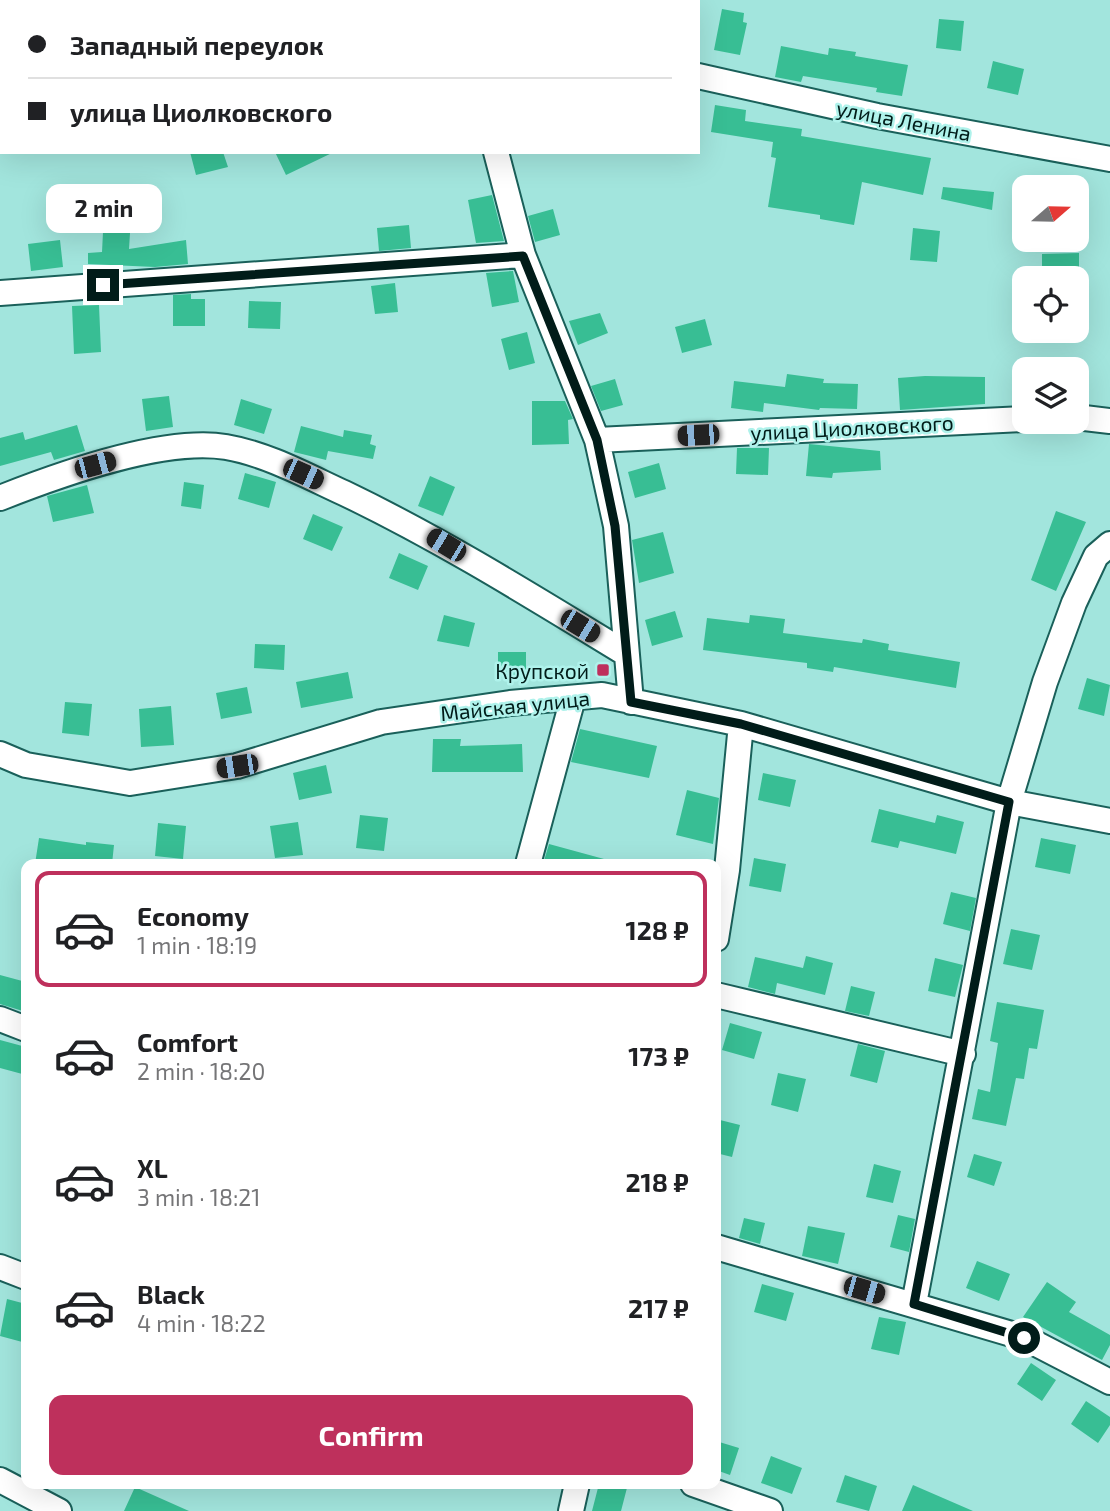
<!DOCTYPE html>
<meta charset="utf-8">
<style>
body{margin:0;font-family:"Exo 2",sans-serif;background:#f6f6f6;color:#202124;height:100vh;display:flex;flex-direction:column;font-size:26px;white-space:nowrap}
*{box-sizing:border-box;margin:0}
p{font-size:23px;color:#757577}
.icon{flex:none;width:38px;height:38px;fill:none;stroke:currentColor;stroke-width:2;stroke-linecap:round;stroke-linejoin:round}
.map{position:relative;flex:1;overflow:hidden}
.drawer{position:absolute;left:21px;top:859px;width:700px;height:630px;display:flex;flex-direction:column;background:#fff;border-radius:14px;box-shadow:0 7px 28px #0002}
.drawer>*{flex:none}
.hud{position:absolute;left:0px;top:0px;width:700px;height:154px;box-shadow:0 7px 28px #0002;display:grid;align-content:center;height:154px;padding:0 28px;background:#fff}
.needle{width:46px;rotate:70deg}
.buttons{position:absolute;left:1012px;top:175px;display:grid;gap:14px}
.buttons a{display:grid;place-items:center;width:77px;height:77px;border-radius:14px;background:#fff;box-shadow:0 7px 28px #0002;font-size:35px}
.end{position:absolute;width:32px;height:32px;margin:-16px;border:9px solid #011c19;background:#fff;box-shadow:0 0 0 4px #fff}
.from{border-radius:50%}
.bubble{position:absolute;height:49px;border-radius:14px;background:#fff;box-shadow:0 7px 28px #0002;font-size:23px;font-weight:700;line-height:49px;text-align:center}
.car{position:absolute;width:21px;height:42px;margin:-21px -10px;border-radius:9px;box-shadow:0 0 5px 2px #0007;background:linear-gradient(#222 24%,#8ab4d8 0 40%,#222 0 76%,#8ab4d8 0 86%,#222 0)}
.hud b{display:flex;align-items:center;gap:24px;height:66px;font-size:26px}
.hud b+b{border-top:2px solid #e0e0e0}
.hud i{width:18px;height:18px;background:#202124}
ul{padding:12px 0 0;list-style:none}
li{display:flex;align-items:center;gap:21px;height:116px;margin:0 14px 10px;padding:0 14px;border:4px solid transparent;border-radius:14px}
li div{flex:1}
li b{display:block;font-size:26px}
li em{font-style:normal;font-weight:700}
li.on{border-color:#be305c}
li>.icon{width:63px;height:63px;stroke-width:1.5}
.action{display:flex;gap:14px;margin-top:auto;padding:14px 28px}
.action a{flex:1;height:80px;border-radius:14px;background:#be305c;color:#fff;font-size:28px;font-weight:700;line-height:80px;text-align:center}
.map>svg:first-child{display:block}
.building{fill:#38be94}
.lines{fill:none;stroke-linecap:round;stroke-linejoin:round}
.minor-casing{stroke:#1a605a;stroke-width:28}
.path{stroke:#4f7d78;stroke-width:4.5;stroke-dasharray:3.5 5;stroke-linecap:butt}
.minor{stroke:#fff;stroke-width:24}
.route{stroke:#011c19;stroke-width:9}
.poi-dot{fill:#be305c;stroke:#aff2eb;stroke-width:2.5}
.labels{text-anchor:middle;dominant-baseline:central;stroke-width:5;stroke-linejoin:round;paint-order:stroke}
.street-label{font-size:21px;fill:#011c19;stroke:#aff2eb}
.poi-label{font-size:21px;fill:#011c19;stroke:#aff2eb;text-anchor:end}
</style>
<div class="map">
<svg width="1110" height="1511" viewBox="0 0 1110 1511">
<rect width="100%" height="100%" fill="#a2e5dd"/>
<path class="building" d="M722,9l22,4 -1,9 4,1 -7,32 -26,-5z
M939,19l25,2 -3,30 -25,-3z
M781,46l47,9 1,-7 27,4 -1,4 53,9 -6,31 -26,-4 1,-4 -74,-12 -2,6 -26,-5z
M993,61l31,8 -6,26 -31,-7z
M715,105l31,5 -1,11 57,8 -1,7 130,22 -8,37 -61,-13 -8,43 -34,-6v-4l-52,-8 8,-49 -5,-1 2,-15 -62,-10z
M190,152h33l5,15 -32,8z
M275,152h59l-48,23z
M943,187l51,5 -2,18 -51,-11z
M492,195l12,46 -28,2 -8,-43z
M553,209l7,26 -25,7 -7,-26z
M409,225l2,23 -32,3 -2,-23z
M913,228l27,3 -3,31 -27,-2z
M103,232l27,1 -1,16 57,-9 2,24 -33,3 -67,-3v-11l14,-1z
M60,240l3,27 -32,4 -3,-27z
M1079,253v25h-37v-24z
M513,271l6,31 -27,5 -6,-34z
M395,283l3,29 -23,2 -4,-28z
M191,294v5h14v27h-32v-31z
M249,301l32,1 -1,27 -32,-1z
M99,305l2,47 -27,2 -2,-48z
M600,313l8,20 -30,12 -9,-24z
M705,319l7,26 -30,8 -7,-26z
M527,332l8,31 -26,7 -8,-31z
M787,374l37,5 -1,4 35,1 -1,25 -37,-1 -1,2 -55,-7 -1,9 -32,-4 3,-27 51,6z
M925,376l60,1v27l-85,6 -2,-32z
M615,379l8,26 -22,6 -10,-25z
M169,396l4,31 -27,4 -4,-32z
M241,399l31,10 -8,25 -30,-9z
M532,401h33l8,18 -5,1 1,24 -37,1z
M77,425l8,26 -31,9 -3,-8 -51,14v-28l23,-6 2,8z
M301,426l42,11 1,-7 28,5 -2,9 6,2 -3,13 -45,-8 -2,9 -32,-8z
M809,444l71,7 1,19 -48,3 -1,5 -26,-2z
M737,448h32l-1,27 -32,-1z
M659,463l7,26 -31,9 -7,-26z
M245,473l31,9 -7,26 -31,-9z
M430,476l25,11 -12,29 -25,-10z
M184,482l20,3 -3,24 -20,-3z
M87,485l7,28 -41,9 -6,-26z
M1056,511l30,11 -30,69 -25,-11z
M313,514l30,13 -11,24 -29,-12z
M663,532l11,41 -35,10 -7,-43z
M399,553l29,13 -10,24 -29,-12z
M675,611l8,26 -31,9 -7,-26z
M444,615l31,8 -6,24 -32,-6z
M750,615l35,4 -2,14 79,10 1,-4 26,5 -1,6 72,12 -4,26 -122,-21 -1,5 -26,-4v-5l-104,-13 4,-32 42,5z
M255,644l30,1 -1,25 -30,-2z
M498,652h28v24l-28,-1z
M348,672l5,26 -52,10 -5,-26z
M1087,678l23,7 -6,31 -26,-7z
M247,687l5,26 -31,6 -5,-26z
M65,702l27,2 -3,32 -27,-3z
M171,706l3,39 -33,2 -2,-38z
M580,729l77,17 -8,32 -78,-16z
M433,739h28l-1,7 62,-2 1,28h-91z
M326,765l6,28 -33,7 -6,-27z
M763,773l33,7 -6,27 -32,-7z
M687,790l32,8 -6,46 -37,-9z
M879,809l56,14 2,-8 27,7 -8,32 -56,-13 -2,7 -27,-6z
M360,815l28,3 -4,33 -28,-3z
M298,822l5,33 -28,3 -5,-32z
M158,823l28,3 -3,33 -28,-3z
M39,838l47,7v-3l28,3 -2,19h-77z
M1041,838l35,7 -6,29 -35,-7z
M549,844l55,15 -1,5h-60z
M754,858l32,6 -5,28 -32,-6z
M951,892l25,6 -6,33 -27,-7z
M1011,929l29,6 -8,35 -29,-6z
M806,956l27,7 -8,32 -48,-12 -2,11 -27,-7 7,-30 48,11z
M935,958l28,7 -8,32 -27,-6z
M0,975l26,7v30l-26,-8z
M851,986l24,6 -6,24 -24,-5z
M997,1002l47,8 -7,39 -8,-1 -5,31 -8,-1 -10,48 -34,-7 6,-30 12,3 8,-49 -8,-2z
M730,1023l32,9 -8,27 -32,-9z
M0,1040l26,7v28l-26,-7z
M858,1044l27,7 -8,32 -27,-7z
M778,1073l28,6 -8,33 -27,-7z
M716,1119l24,6 -8,32 -16,-4z
M974,1154l28,8 -8,24 -27,-9z
M874,1164l27,7 -8,32 -27,-6z
M898,1215l17,4 -6,33 -19,-5z
M744,1218l21,5 -5,21 -21,-6z
M808,1226l37,7 -7,31 -36,-8z
M977,1261l33,13 -11,27 -33,-13z
M1047,1282l29,20 -7,10 41,23v10l-8,15 -79,-43z
M762,1284l32,9 -8,28 -32,-9z
M7,1299l19,5v39l-26,-7z
M879,1317l27,5 -7,33 -28,-6z
M1031,1363l25,17 -14,21 -25,-17z
M1086,1401l24,16v8l-12,18 -27,-19z
M716,1441l23,7 -9,27 -14,-5z
M771,1456l31,12 -10,26 -31,-11z
M845,1475l32,11 -8,25 -33,-9z
M599,1484h29l-7,27h-29z
M913,1485l60,26h-71z
M135,1487l54,24h-65z"/>
<g class="lines">
<defs>
<path id="minor" d="M0,42h2
M698,76l179,40 233,43
M496,152l27,103 74,185 19,86 15,176
M0,293l523,-38
M1076,417l34,4
M597,440l427,-21
M0,498c58,-23 164,-61 226,-51 41,7 81,29 118,46 98,47 189,104 281,160
M0,754l26,11 104,18 107,-17 144,-44 129,-19 92,-8 139,29 268,78 101,19
M528,864l45,-166
M716,939l11,-69 14,-146
M716,995l247,59
M0,1019l26,10
M716,1247l309,91 85,44
M0,1267l26,10
M914,1304l95,-502 36,-120 29,-79 22,-47 14,-12
M0,1480l59,31
M693,1484l77,27
M571,1511l6,-27"/>
</defs>
<use href="#minor" class="minor-casing"/>
<path class="path" d="M282,0v2"/>
<use href="#minor" class="minor"/>
</g>
<g class="lines">
<path class="route" d="M103,285l420,-29 74,184 18,86 16,176 110,22 268,78 -95,502 110,34"/>
</g>
<rect class="poi-dot" x="596" y="663" width="14" height="14" rx="3.5"/>
<g class="labels">
<g class="street-label">
<text transform="translate(904 120) rotate(11)">улица Ленина</text>
<text transform="translate(852 427) rotate(-3)">улица Циолковского</text>
<text transform="translate(515 705) rotate(-6)">Майская улица</text>
</g>
<g class="poi-label">
<text x="589" y="670">Крупской</text>
</g>
</g>
</svg>
<div class="buttons">
<a><svg class="needle" viewBox="-14 -14 28 28"><path d="M0-13l5 13h-10z" fill="#e53935"/><path d="M0 13l5-13h-10z" fill="#757577"/></svg></a>
<a><svg class="icon" aria-label="locate" viewBox="0 0 24 24"><circle cx="12" cy="12" r="6"/><path d="M12 2v4M12 18v4M2 12h4M18 12h4"/></svg></a>
<a><svg class="icon" aria-label="layers" viewBox="0 0 24 24"><path d="M12 4l9 5-9 5-9-5zM3 14l9 5 9-5"/></svg></a>
</div>
<i class="end from" style="left:1024px;top:1338px"></i>
<i class="end" style="left:103px;top:285px"></i>
<div class="bubble" style="left:46px;top:184px;width:116px">2 min</div>
<i class="car" style="left:698px;top:435px;rotate:267deg"></i>
<i class="car" style="left:95px;top:465px;rotate:75deg"></i>
<i class="car" style="left:303px;top:474px;rotate:114deg"></i>
<i class="car" style="left:446px;top:545px;rotate:301deg"></i>
<i class="car" style="left:580px;top:626px;rotate:121deg"></i>
<i class="car" style="left:237px;top:766px;rotate:261deg"></i>
<i class="car" style="left:864px;top:1290px;rotate:106deg"></i>
<div class="hud">
<b><i class="from"></i>Западный переулок</b>
<b><i></i>улица Циолковского</b>
</div>
<section class="drawer">
<ul>
<li class="on"><svg class="icon" aria-label="car" viewBox="0 0 24 24"><path d="M5 17H2v-5l4-1 3-4h7l3 4 3 1v5h-3M9 17h6M6 11h13"/><circle cx="7" cy="17" r="2"/><circle cx="17" cy="17" r="2"/></svg><div><b>Economy</b><p>1 min · 18:19</p></div><em>128 ₽</em></li>
<li><svg class="icon" aria-label="car" viewBox="0 0 24 24"><path d="M5 17H2v-5l4-1 3-4h7l3 4 3 1v5h-3M9 17h6M6 11h13"/><circle cx="7" cy="17" r="2"/><circle cx="17" cy="17" r="2"/></svg><div><b>Comfort</b><p>2 min · 18:20</p></div><em>173 ₽</em></li>
<li><svg class="icon" aria-label="car" viewBox="0 0 24 24"><path d="M5 17H2v-5l4-1 3-4h7l3 4 3 1v5h-3M9 17h6M6 11h13"/><circle cx="7" cy="17" r="2"/><circle cx="17" cy="17" r="2"/></svg><div><b>XL</b><p>3 min · 18:21</p></div><em>218 ₽</em></li>
<li><svg class="icon" aria-label="car" viewBox="0 0 24 24"><path d="M5 17H2v-5l4-1 3-4h7l3 4 3 1v5h-3M9 17h6M6 11h13"/><circle cx="7" cy="17" r="2"/><circle cx="17" cy="17" r="2"/></svg><div><b>Black</b><p>4 min · 18:22</p></div><em>217 ₽</em></li>
</ul>
<div class="action"><a>Confirm</a></div>
</section>
</div>
